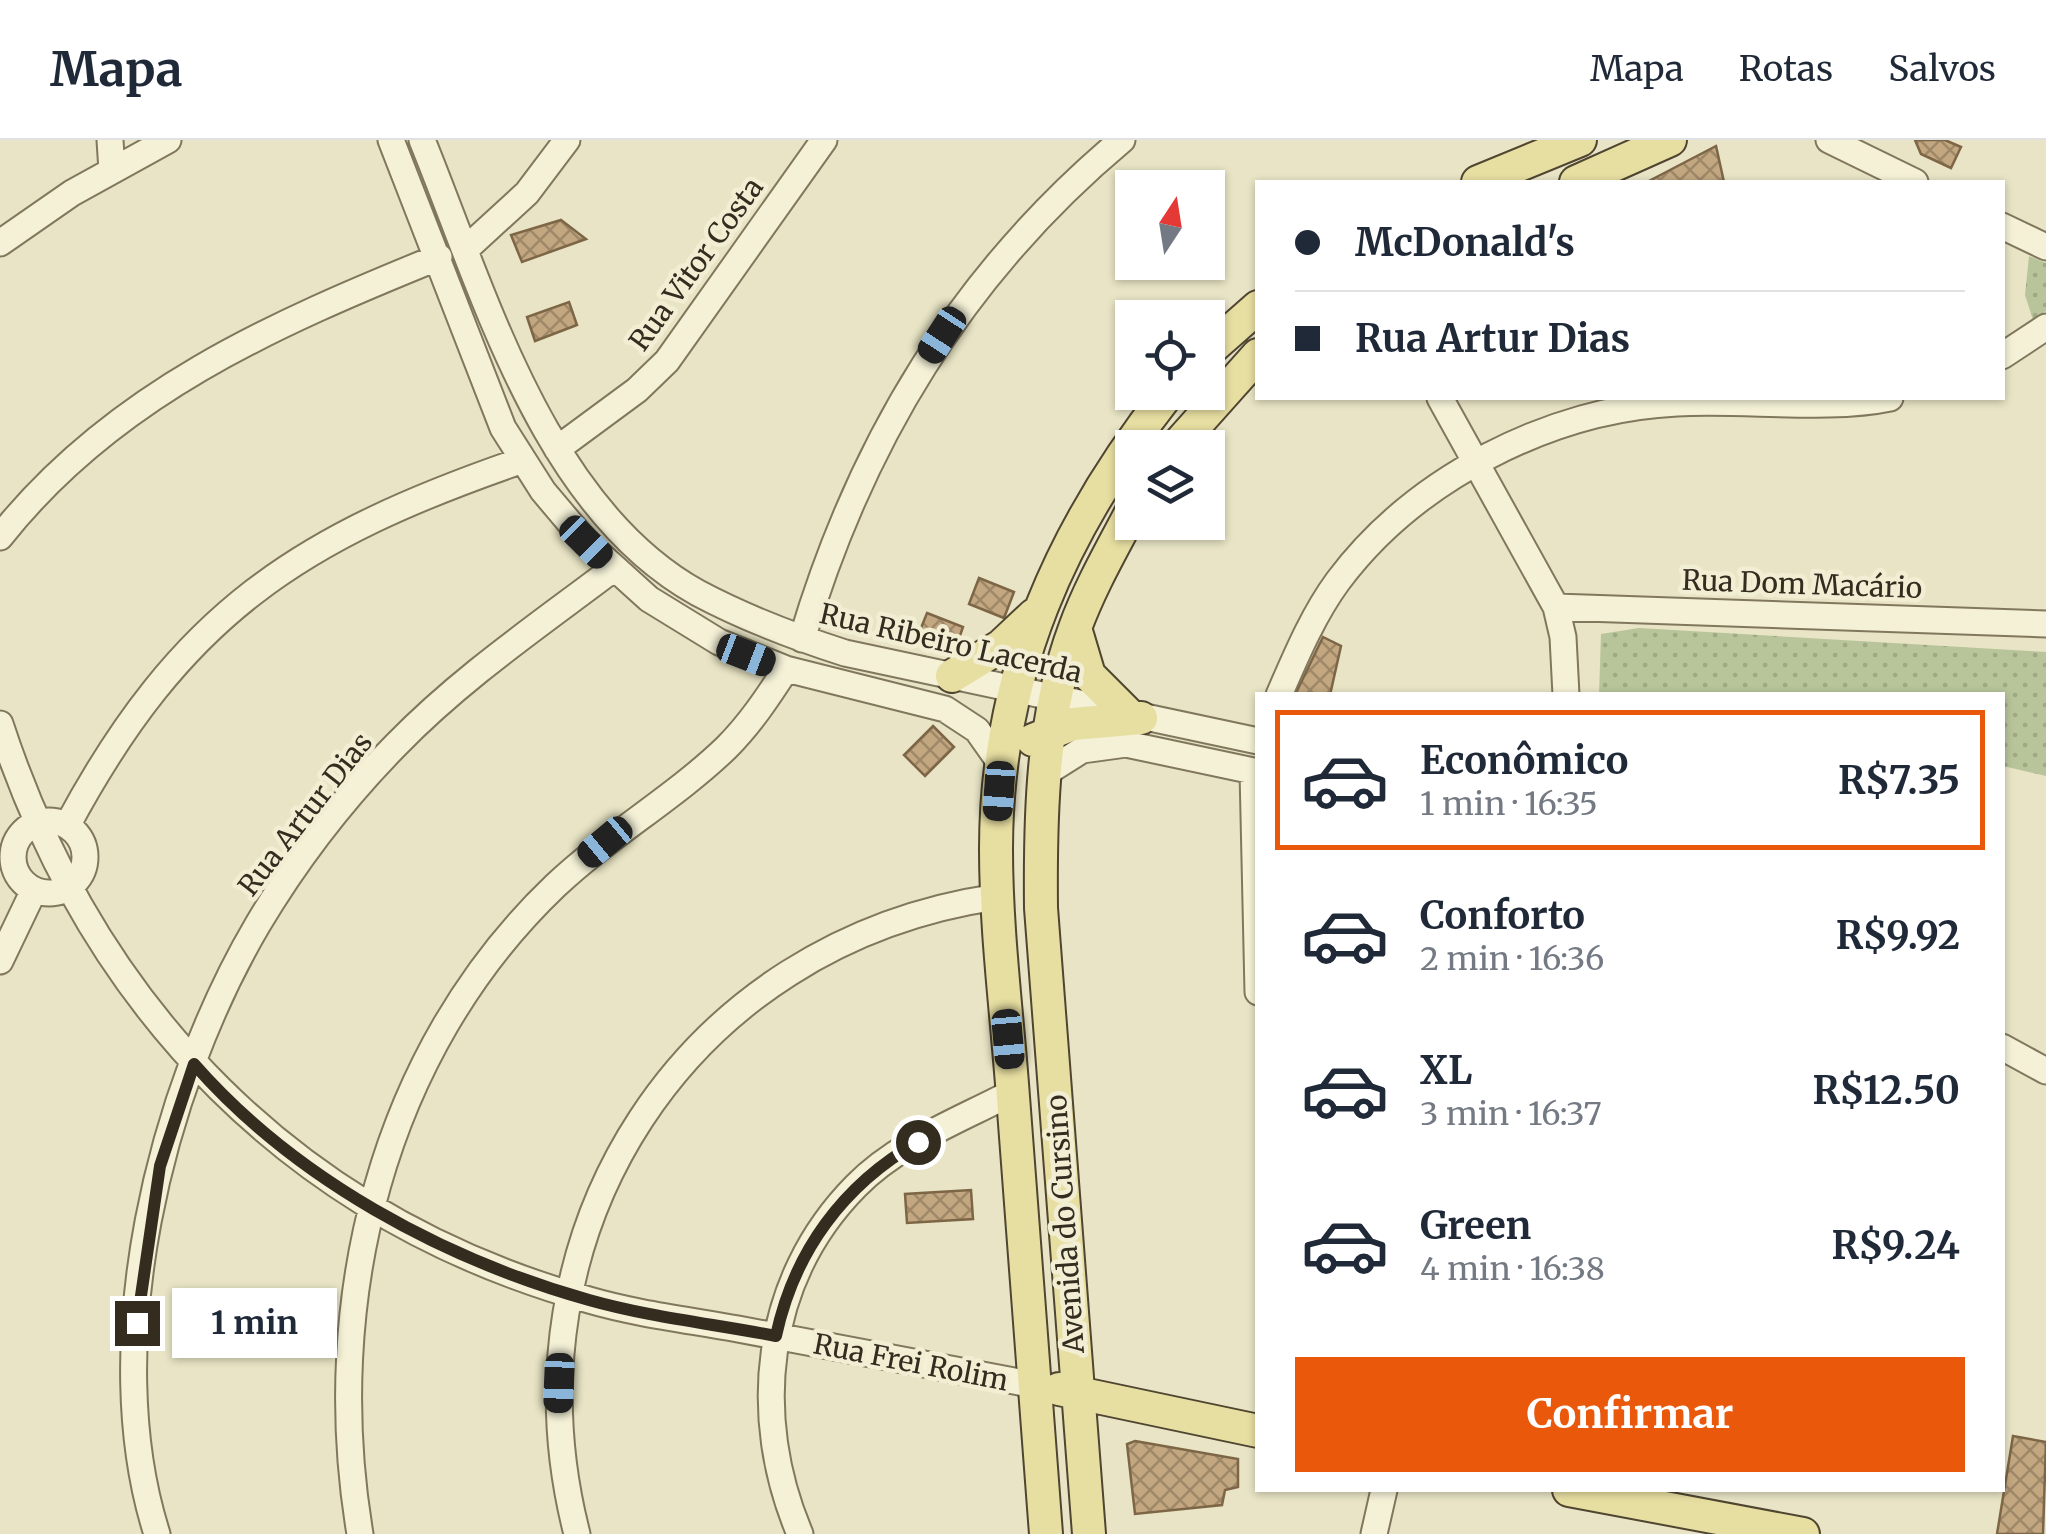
<!DOCTYPE html>
<html lang="pt">
<meta charset="utf-8">
<style>
body{margin:0;font-family:Merriweather,serif;background:#f2f2f3;color:#1f2937;height:100vh;display:flex;flex-direction:column;font-size:38px;white-space:nowrap}
*{box-sizing:border-box;margin:0}
p{font-size:32px;color:#747a83}
.icon{flex:none;width:55px;height:55px;fill:none;stroke:currentColor;stroke-width:2;stroke-linecap:round;stroke-linejoin:round}
.map{position:relative;flex:1;overflow:hidden}
.drawer{position:absolute;left:1255px;top:552px;width:750px;height:800px;display:flex;flex-direction:column;background:#fff;border-radius:0px;box-shadow:0 2px 8px #0004}
.drawer>*{flex:none}
.hud{position:absolute;left:1255px;top:40px;width:750px;height:220px;border-radius:0px;box-shadow:0 2px 8px #0004;display:grid;align-content:center;height:220px;padding:0 40px;background:#fff}
.needle{width:65px;rotate:12deg}
.fabs{position:absolute;left:1115px;top:30px;display:grid;gap:20px}
.fabs a{display:grid;place-items:center;width:110px;height:110px;border-radius:0px;background:#fff;box-shadow:0 2px 8px #0004;font-size:50px}
.end{position:absolute;width:45px;height:45px;margin:-22px;border:12px solid #332c1f;background:#fff;box-shadow:0 0 0 5px #fff}
.from{border-radius:50%}
.bubble{position:absolute;height:70px;border-radius:0px;background:#fff;box-shadow:0 2px 8px #0004;font-size:32px;font-weight:700;line-height:70px;text-align:center}
.car{position:absolute;width:30px;height:60px;margin:-30px -15px;border-radius:12px;box-shadow:0 0 8px 2px #0007;background:linear-gradient(#222 24%,#8ab4d8 0 40%,#222 0 76%,#8ab4d8 0 86%,#222 0)}
.hud b{display:flex;align-items:center;gap:35px;height:95px;font-size:38px}
.hud b+b{border-top:2px solid #e0e1e3}
.hud i{width:25px;height:25px;background:#1f2937}
ul{padding:18px 0 0;list-style:none}
li{display:flex;align-items:center;gap:30px;height:140px;margin:0 20px 15px;padding:0 20px;border:5px solid transparent;border-radius:0px}
li div{flex:1}
li b{display:block;font-size:38px}
li em{font-style:normal;font-weight:700}
li.selected{border-color:#ea580c}
li>.icon{width:90px;height:90px;stroke-width:1.5}
.primary-button{display:flex;gap:20px;margin-top:auto;padding:20px 40px}
.primary-button a{flex:1;height:115px;border-radius:0px;background:#ea580c;color:#fff;font-size:40px;font-weight:700;line-height:115px;text-align:center}
header{display:flex;align-items:center;gap:60px;box-sizing:border-box;height:140px;padding:0 50px;background:#fff;border-bottom:2px solid #e0e1e3}
header strong{font-size:48px}
nav{display:flex;gap:55px;margin-inline-start:auto;font-size:35px}
.map>svg:first-child{display:block}
.park{fill:url(#park-dots)}
.building{fill:url(#building-cross-hatch);stroke:#7d6646;stroke-width:2.5}
.lines{fill:none;stroke-linecap:round;stroke-linejoin:round}
.minor-casing{stroke:#81775d;stroke-width:29}
.major-casing{stroke:#4f4531;stroke-width:36}
.minor{stroke:#f4f1d7;stroke-width:25}
.major{stroke:#e7dea1;stroke-width:32}
.route{stroke:#332c1f;stroke-width:12}
.labels{text-anchor:middle;dominant-baseline:central;stroke-width:9;stroke-linejoin:round;paint-order:stroke}
.street-label{font-size:28px;fill:#332c1f;stroke:#f1eed4}
</style>
<header>
<strong>Mapa</strong>
<nav><a>Mapa</a><a>Rotas</a><a>Salvos</a></nav>
</header>
<div class="map">
<svg width="2046" height="1394" viewBox="0 0 2046 1394">
<defs>
<pattern id="park-dots" width="8" height="8" patternUnits="userSpaceOnUse" patternTransform="scale(2.5)"><rect width="8" height="8" fill="#b8c59a"/><path d="M2 2h.1M6 6h.1" fill="none" stroke="#9fa984" stroke-width="1.8" stroke-linecap="round"/></pattern>
<pattern id="building-cross-hatch" width="8" height="8" patternUnits="userSpaceOnUse" patternTransform="scale(2.5)"><rect width="8" height="8" fill="#c2a780"/><path d="M0 0l8 8M0 8l8-8" fill="none" stroke="#9e8868"/></pattern>
</defs>
<rect width="100%" height="100%" fill="#e8e4c5"/>
<path class="park" d="M2029,116l17,7v48l-13,9 -8,-25z
M1639,488l407,24v124l-43,-10 -1,-71h-403l2,-61z"/>
<path class="building" d="M1915,0h30l16,7 -10,21 -30,-14z
M1716,6l8,36h-77z
M561,80l25,19 -64,23 -11,-27z
M569,162l8,23 -42,16 -8,-24z
M979,438l35,14 -10,26 -35,-14z
M927,473l36,14 -7,20 -30,-13 -5,-6z
M1323,497l18,9 -11,49h-35z
M933,586l21,21 -29,29 -21,-21z
M971,1050l2,29 -66,4 -2,-29z
M2013,1296l33,6 -3,92h-46z
M1135,1301l103,18v28l-13,3 -3,15 -87,9 -8,-70z"/>
<g class="lines">
<defs>
<path id="minor" d="M110,0l2,31
M391,0l112,288 40,63 43,51 63,57 70,43 67,27 159,40 32,21 24,34
M422,0c62,152 122,368 276,453 47,25 97,44 147,60l413,88
M1829,0l86,42
M2002,86l44,21
M0,103l72,-50 96,-53
M466,109l61,-56 40,-53
M2002,216l44,-29
M1440,258l116,209 7,30 3,58
M557,309l80,-59 30,-29 157,-221
M0,397c113,-143 274,-213 439,-280
M1556,467l490,17
M802,499c59,-198 160,-365 320,-499
M1279,555c17,-39 34,-80 59,-114 77,-103 213,-172 339,-178 65,-4 152,8 213,-5
M0,584c94,287 296,494 589,576 48,14 100,20 149,29 99,19 198,38 297,56
M1253,631l5,221
M1044,634l38,-24 44,-6 132,28
M13 717a36 36 0 1 1 72 0a36 36 0 1 1-72 0Z
M67,686c114,-213 232,-289 456,-366
M0,821l34,-71
M2002,907l44,24
M157,1394c-60,-188 3,-444 101,-610 38,-64 86,-126 138,-179 65,-67 143,-120 217,-176
M360,1394c-39,-231 21,-482 195,-648 54,-51 119,-88 171,-138 24,-24 42,-51 60,-79
M577,1394c-78,-303 109,-592 420,-637
M800,1394c-50,-117 -37,-254 56,-348 42,-43 104,-66 157,-94
M1374,1394l10,-44"/>
<path id="major" d="M1478,42l102,-42
M1576,42l94,-42
M1208,211l50,-44
M1175,308l83,-93
M1075,488l14,47 41,41
M952,536l49,-30 33,-31
M1033,600l40,-16 68,-6
M1059,1249l199,42
M1569,1350l234,44
M1046,1394c-11,-146 -22,-291 -33,-437 -6,-83 -17,-165 -17,-248 0,-176 66,-321 173,-457
M1089,1394l-48,-626c-1,-94 1,-192 34,-280 15,-41 37,-79 57,-117"/>
</defs>
<use href="#minor" class="minor-casing"/>
<use href="#major" class="major-casing"/>
<use href="#minor" class="minor"/>
<use href="#major" class="major"/>
</g>
<g class="lines">
<path class="route" d="M137,1183l23,-157 34,-102c101,115 249,195 395,236 60,17 125,24 187,36 18,-84 67,-151 142,-194"/>
</g>
<g class="labels">
<g class="street-label">
<text transform="translate(696 124) rotate(-54)">Rua Vitor Costa</text>
<text transform="translate(1802 444) rotate(2)">Rua Dom Macário</text>
<text transform="translate(951 503) rotate(13)">Rua Ribeiro Lacerda</text>
<text transform="translate(305 674) rotate(-52)">Rua Artur Dias</text>
<text transform="translate(1065 1084) rotate(-94)">Avenida do Cursino</text>
<text transform="translate(911 1222) rotate(11)">Rua Frei Rolim</text>
</g>
</g>
</svg>
<div class="fabs">
<a><svg class="needle" viewBox="-14 -14 28 28"><path d="M0-13l5 13h-10z" fill="#e53935"/><path d="M0 13l5-13h-10z" fill="#747a83"/></svg></a>
<a><svg class="icon" aria-label="locate" viewBox="0 0 24 24"><circle cx="12" cy="12" r="6"/><path d="M12 2v4M12 18v4M2 12h4M18 12h4"/></svg></a>
<a><svg class="icon" aria-label="layers" viewBox="0 0 24 24"><path d="M12 4l9 5-9 5-9-5zM3 14l9 5 9-5"/></svg></a>
</div>
<i class="end from" style="left:918px;top:1002px"></i>
<i class="end" style="left:137px;top:1183px"></i>
<div class="bubble" style="left:172px;top:1148px;width:165px">1 min</div>
<i class="car" style="left:942px;top:195px;rotate:213deg"></i>
<i class="car" style="left:586px;top:402px;rotate:135deg"></i>
<i class="car" style="left:746px;top:515px;rotate:111deg"></i>
<i class="car" style="left:999px;top:651px;rotate:184deg"></i>
<i class="car" style="left:605px;top:702px;rotate:230deg"></i>
<i class="car" style="left:1008px;top:899px;rotate:175deg"></i>
<i class="car" style="left:559px;top:1243px;rotate:182deg"></i>
<div class="hud">
<b><i class="from"></i>McDonald's</b>
<b><i></i>Rua Artur Dias</b>
</div>
<section class="drawer">
<ul>
<li class="selected"><svg class="icon" aria-label="car" viewBox="0 0 24 24"><path d="M5 17H2v-5l4-1 3-4h7l3 4 3 1v5h-3M9 17h6M6 11h13"/><circle cx="7" cy="17" r="2"/><circle cx="17" cy="17" r="2"/></svg><div><b>Econômico</b><p>1 min · 16:35</p></div><em>R$7.35</em></li>
<li><svg class="icon" aria-label="car" viewBox="0 0 24 24"><path d="M5 17H2v-5l4-1 3-4h7l3 4 3 1v5h-3M9 17h6M6 11h13"/><circle cx="7" cy="17" r="2"/><circle cx="17" cy="17" r="2"/></svg><div><b>Conforto</b><p>2 min · 16:36</p></div><em>R$9.92</em></li>
<li><svg class="icon" aria-label="car" viewBox="0 0 24 24"><path d="M5 17H2v-5l4-1 3-4h7l3 4 3 1v5h-3M9 17h6M6 11h13"/><circle cx="7" cy="17" r="2"/><circle cx="17" cy="17" r="2"/></svg><div><b>XL</b><p>3 min · 16:37</p></div><em>R$12.50</em></li>
<li><svg class="icon" aria-label="car" viewBox="0 0 24 24"><path d="M5 17H2v-5l4-1 3-4h7l3 4 3 1v5h-3M9 17h6M6 11h13"/><circle cx="7" cy="17" r="2"/><circle cx="17" cy="17" r="2"/></svg><div><b>Green</b><p>4 min · 16:38</p></div><em>R$9.24</em></li>
</ul>
<div class="primary-button"><a>Confirmar</a></div>
</section>
</div>
